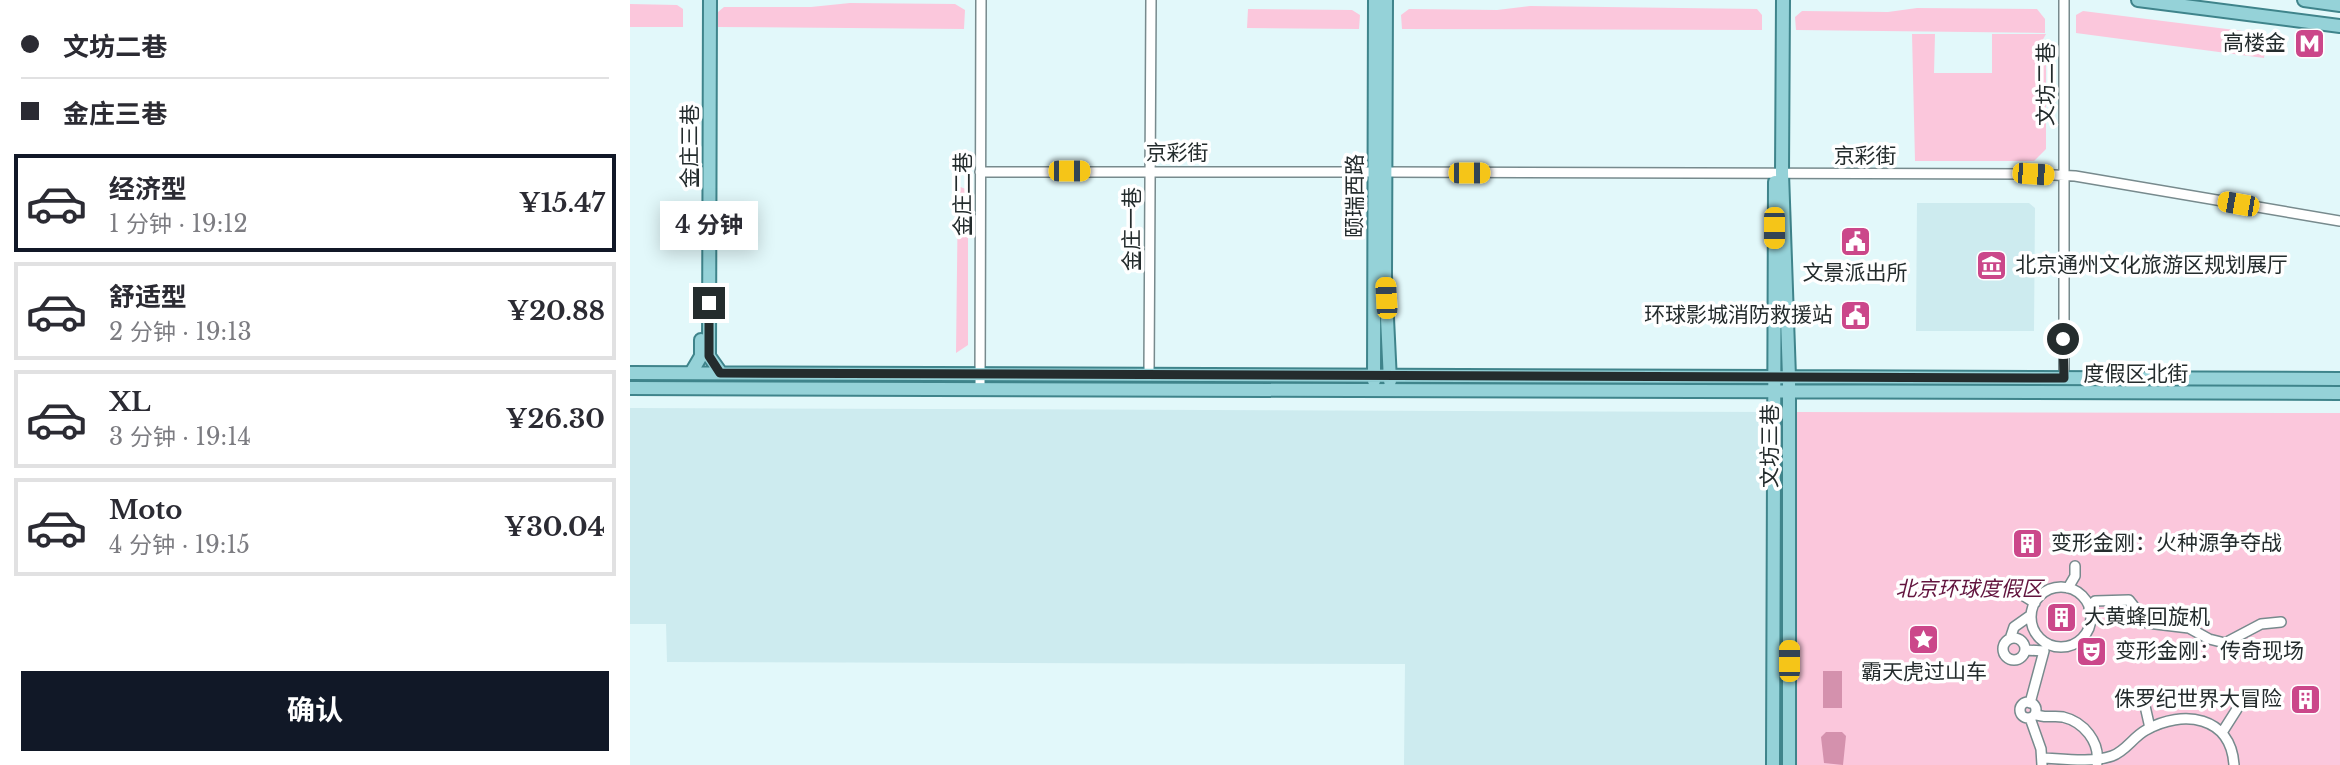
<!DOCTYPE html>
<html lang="zh">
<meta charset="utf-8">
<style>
body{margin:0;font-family:"Libre Baskerville","Noto Sans SC",serif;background:#f7f7f7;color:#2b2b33;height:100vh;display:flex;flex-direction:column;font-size:26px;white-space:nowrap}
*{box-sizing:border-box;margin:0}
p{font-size:23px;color:#7c7c81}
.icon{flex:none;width:38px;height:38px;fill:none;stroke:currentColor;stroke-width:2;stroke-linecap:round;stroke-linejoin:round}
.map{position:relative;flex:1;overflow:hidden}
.details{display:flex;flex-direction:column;background:#fff;width:630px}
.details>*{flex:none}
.top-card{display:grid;align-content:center;height:154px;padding:0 21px;background:#fff}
.end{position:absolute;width:32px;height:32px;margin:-16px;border:9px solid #242c2d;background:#fff;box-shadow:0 0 0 4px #fff}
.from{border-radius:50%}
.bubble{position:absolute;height:49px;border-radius:0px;background:#fff;box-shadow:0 4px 18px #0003;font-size:23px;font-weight:700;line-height:49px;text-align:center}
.car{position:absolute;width:21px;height:42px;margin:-21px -10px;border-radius:9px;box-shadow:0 0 5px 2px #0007;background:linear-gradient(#f5c518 24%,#345 0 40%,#f5c518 0 76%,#345 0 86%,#f5c518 0)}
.top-card b{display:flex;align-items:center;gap:24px;height:66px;font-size:26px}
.top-card b+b{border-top:2px solid #e1e1e2}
.top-card i{width:18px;height:18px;background:#2b2b33}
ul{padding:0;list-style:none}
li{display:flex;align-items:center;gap:21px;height:98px;margin:0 14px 10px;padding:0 7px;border:4px solid #e1e1e2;border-radius:0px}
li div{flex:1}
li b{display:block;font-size:26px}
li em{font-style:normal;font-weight:700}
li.selected{border-color:#111827}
li>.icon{width:63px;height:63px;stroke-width:1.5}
.primary-button{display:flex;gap:14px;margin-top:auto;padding:14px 21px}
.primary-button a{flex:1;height:80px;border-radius:0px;background:#111827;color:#fff;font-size:28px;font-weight:700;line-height:80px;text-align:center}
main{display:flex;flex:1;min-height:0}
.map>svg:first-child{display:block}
.built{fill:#cdebef}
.green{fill:#fbc7dc}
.water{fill:#d491ad}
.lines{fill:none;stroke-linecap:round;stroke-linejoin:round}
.minor-casing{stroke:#778a8d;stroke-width:12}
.major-casing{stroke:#3f848b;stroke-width:16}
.minor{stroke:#fff;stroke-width:9}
.major{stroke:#95d2d8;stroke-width:12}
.route{stroke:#242c2d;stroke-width:9}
.labels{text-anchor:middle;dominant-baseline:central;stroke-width:7;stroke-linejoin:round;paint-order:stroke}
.poi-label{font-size:21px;fill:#242c2d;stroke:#fff;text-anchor:start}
.street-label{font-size:21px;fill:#242c2d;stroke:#fff}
.park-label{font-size:21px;font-style:italic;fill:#62143e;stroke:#fff}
</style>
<main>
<section class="details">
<div class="top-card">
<b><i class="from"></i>文坊二巷</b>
<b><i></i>金庄三巷</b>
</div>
<ul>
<li class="selected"><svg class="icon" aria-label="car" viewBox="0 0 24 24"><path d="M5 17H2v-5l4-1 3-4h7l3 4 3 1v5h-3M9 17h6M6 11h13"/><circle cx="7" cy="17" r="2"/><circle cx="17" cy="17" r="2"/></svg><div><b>经济型</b><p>1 分钟 · 19:12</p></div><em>¥15.47</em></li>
<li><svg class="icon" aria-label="car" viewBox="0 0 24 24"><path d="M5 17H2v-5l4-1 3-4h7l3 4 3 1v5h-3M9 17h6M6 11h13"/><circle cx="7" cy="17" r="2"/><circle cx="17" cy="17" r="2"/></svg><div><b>舒适型</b><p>2 分钟 · 19:13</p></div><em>¥20.88</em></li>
<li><svg class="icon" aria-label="car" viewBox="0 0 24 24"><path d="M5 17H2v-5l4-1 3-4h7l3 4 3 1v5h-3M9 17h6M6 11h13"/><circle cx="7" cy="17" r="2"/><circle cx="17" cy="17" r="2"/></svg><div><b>XL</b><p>3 分钟 · 19:14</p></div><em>¥26.30</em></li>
<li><svg class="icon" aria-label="car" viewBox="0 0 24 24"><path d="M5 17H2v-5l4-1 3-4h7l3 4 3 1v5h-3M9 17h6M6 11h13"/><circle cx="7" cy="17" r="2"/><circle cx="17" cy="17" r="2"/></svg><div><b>Moto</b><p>4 分钟 · 19:15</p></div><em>¥30.04</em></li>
</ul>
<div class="primary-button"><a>确认</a></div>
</section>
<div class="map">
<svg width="1710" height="765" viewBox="0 0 1710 765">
<rect width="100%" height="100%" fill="#e2f8fa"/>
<path class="built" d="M1287,203h112l6,5 -1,123h-118z
M0,408l1138,4 -1,353h-363l1,-101 -738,-2 -1,-38h-36z"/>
<path class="green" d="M220,3l105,1 10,6 -1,19 -246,-2v-15l6,-5h87z
M0,4l47,1 6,4v18h-53z
M900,6l227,3 5,6v15l-360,-1 -1,-14 8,-6 88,1z
M1287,8l120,1 8,10v14l-249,-3 -1,-13 7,-6 86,1z
M618,9l104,1 8,5 -1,14 -112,-1z
M1453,11l184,23 -3,24 -188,-25v-18z
M1282,34h23l-1,39h58v-39h54l-5,9 5,2v104l-12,12h-119z
M328,186l10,4v155l-12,8z
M1163,412l547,1v352h-550z"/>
<path class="water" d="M1193,671h19v37h-19z
M1196,732h16l4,4 -3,29 -19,-2 -3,-26z"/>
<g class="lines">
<defs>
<path id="minor" d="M350,172h394
M755,172l648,2 42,2 265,45
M519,375l2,-375
M1434,378v-378
M350,389l1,-389
M1401 617a30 30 0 1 1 60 0a30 30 0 1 1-60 0Z
M1438,588l7,-12v-10
M1336,589l48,1 21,13
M1459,608l6,-7 34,-1 18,23 42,5 20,11 16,4 36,-19 20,-2
M1373 649a11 11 0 1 1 22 0a11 11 0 1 1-22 0Z
M1380,639l4,-12 17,-12
M1395,650l19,1 -14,52
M1390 710a8 8 0 1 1 16 0a8 8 0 1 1-16 0Z
M1515,706l5,22
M1405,714c9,5 18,1 28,3 21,5 37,25 34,46
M1400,718l11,31 1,16
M1593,731l14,-22 2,-12
M1413,758c21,1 49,5 69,-2 14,-5 21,-19 34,-26 37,-21 85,-14 88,35"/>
<path id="major" d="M80,0l-1,356 12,17
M756,0l-1,276 5,105
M1153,0l-1,173 7,204v388
M1508,0l202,26
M1674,0l36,5
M0,373l1710,6
M61,373l10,-17v-16
M744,381l1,-381
M0,388l1710,5
M1143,765l2,-583"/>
</defs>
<use href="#minor" class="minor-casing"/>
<use href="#major" class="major-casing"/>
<use href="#minor" class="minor"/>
<use href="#major" class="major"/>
</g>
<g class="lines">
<path class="route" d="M79,303v53l11,17 1344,5 -1,-39"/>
</g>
<defs>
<symbol id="metro-square" viewBox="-11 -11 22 22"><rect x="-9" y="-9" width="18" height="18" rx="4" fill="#cb478a" stroke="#fff"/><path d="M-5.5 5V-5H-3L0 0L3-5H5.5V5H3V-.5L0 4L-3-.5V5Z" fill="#fff"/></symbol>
<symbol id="civic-square" viewBox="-11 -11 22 22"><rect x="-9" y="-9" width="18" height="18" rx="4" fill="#cb478a" stroke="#fff"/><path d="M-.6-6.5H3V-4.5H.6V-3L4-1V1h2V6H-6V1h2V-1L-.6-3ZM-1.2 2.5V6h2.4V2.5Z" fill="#fff"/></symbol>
<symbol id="museum-square" viewBox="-11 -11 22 22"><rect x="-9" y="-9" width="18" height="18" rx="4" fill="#cb478a" stroke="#fff"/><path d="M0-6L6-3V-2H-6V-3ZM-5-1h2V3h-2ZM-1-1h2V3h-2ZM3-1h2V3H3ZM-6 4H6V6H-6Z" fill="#fff"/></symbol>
<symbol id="building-square" viewBox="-11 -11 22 22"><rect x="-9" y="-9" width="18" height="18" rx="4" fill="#cb478a" stroke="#fff"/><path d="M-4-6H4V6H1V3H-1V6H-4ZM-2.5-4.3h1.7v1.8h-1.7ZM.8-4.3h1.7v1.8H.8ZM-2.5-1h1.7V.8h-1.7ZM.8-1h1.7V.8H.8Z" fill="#fff"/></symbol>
<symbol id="sight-square" viewBox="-11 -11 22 22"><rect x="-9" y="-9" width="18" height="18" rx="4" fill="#cb478a" stroke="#fff"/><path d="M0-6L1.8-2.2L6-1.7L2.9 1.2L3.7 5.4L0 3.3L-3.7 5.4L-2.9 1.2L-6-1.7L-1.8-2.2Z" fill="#fff"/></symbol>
<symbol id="theatre-square" viewBox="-11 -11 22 22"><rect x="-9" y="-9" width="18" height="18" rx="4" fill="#cb478a" stroke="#fff"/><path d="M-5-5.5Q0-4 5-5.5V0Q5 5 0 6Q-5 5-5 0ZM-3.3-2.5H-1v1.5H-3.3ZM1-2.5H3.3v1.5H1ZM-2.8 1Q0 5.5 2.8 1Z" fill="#fff"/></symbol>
</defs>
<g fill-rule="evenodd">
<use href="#metro-square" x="1662" y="26" width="35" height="35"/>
<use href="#civic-square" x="1208" y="224" width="35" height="35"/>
<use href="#museum-square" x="1344" y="248" width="35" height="35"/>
<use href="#civic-square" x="1208" y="298" width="35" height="35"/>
<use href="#building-square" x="1380" y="526" width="35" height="35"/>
<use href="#building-square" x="1414" y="600" width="35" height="35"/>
<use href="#sight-square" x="1276" y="622" width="35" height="35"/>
<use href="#theatre-square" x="1444" y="634" width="35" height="35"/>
<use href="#building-square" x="1658" y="682" width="35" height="35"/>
</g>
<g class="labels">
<g class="poi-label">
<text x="1656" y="43" text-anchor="end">高楼金</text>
<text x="1385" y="265">北京通州文化旅游区规划展厅</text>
<text x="1225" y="273" text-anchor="middle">文景派出所</text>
<text x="1203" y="315" text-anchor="end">环球影城消防救援站</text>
<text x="1421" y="543">变形金刚：火种源争夺战</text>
<text x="1454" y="617">大黄蜂回旋机</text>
<text x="1485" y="651">变形金刚：传奇现场</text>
<text x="1294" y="672" text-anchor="middle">霸天虎过山车</text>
<text x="1652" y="699" text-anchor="end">侏罗纪世界大冒险</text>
</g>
<g class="street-label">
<text transform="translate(1416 84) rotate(-90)">文坊二巷</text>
<text transform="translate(60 146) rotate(-90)">金庄三巷</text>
<text x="547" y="153">京彩街</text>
<text x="1235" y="156">京彩街</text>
<text transform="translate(333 194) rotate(-90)">金庄二巷</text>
<text transform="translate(725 196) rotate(-90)">颐瑞西路</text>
<text transform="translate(502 229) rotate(-90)">金庄一巷</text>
<text x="1506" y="374">度假区北街</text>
<text transform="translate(1140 446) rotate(-90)">文坊三巷</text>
</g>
<g class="park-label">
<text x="1339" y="589">北京环球度假区</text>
</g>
</g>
</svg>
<i class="end from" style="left:1433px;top:339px"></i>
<i class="end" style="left:79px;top:303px"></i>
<div class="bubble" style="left:30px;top:201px;width:98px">4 分钟</div>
<i class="car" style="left:439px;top:171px;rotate:90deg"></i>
<i class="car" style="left:839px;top:173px;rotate:90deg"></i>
<i class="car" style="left:1403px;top:174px;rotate:94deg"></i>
<i class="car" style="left:1608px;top:204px;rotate:280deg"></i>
<i class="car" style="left:1144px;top:228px;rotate:180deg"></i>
<i class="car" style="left:756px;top:298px;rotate:357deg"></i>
<i class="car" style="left:1159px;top:661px;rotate:0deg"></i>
</div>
</main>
